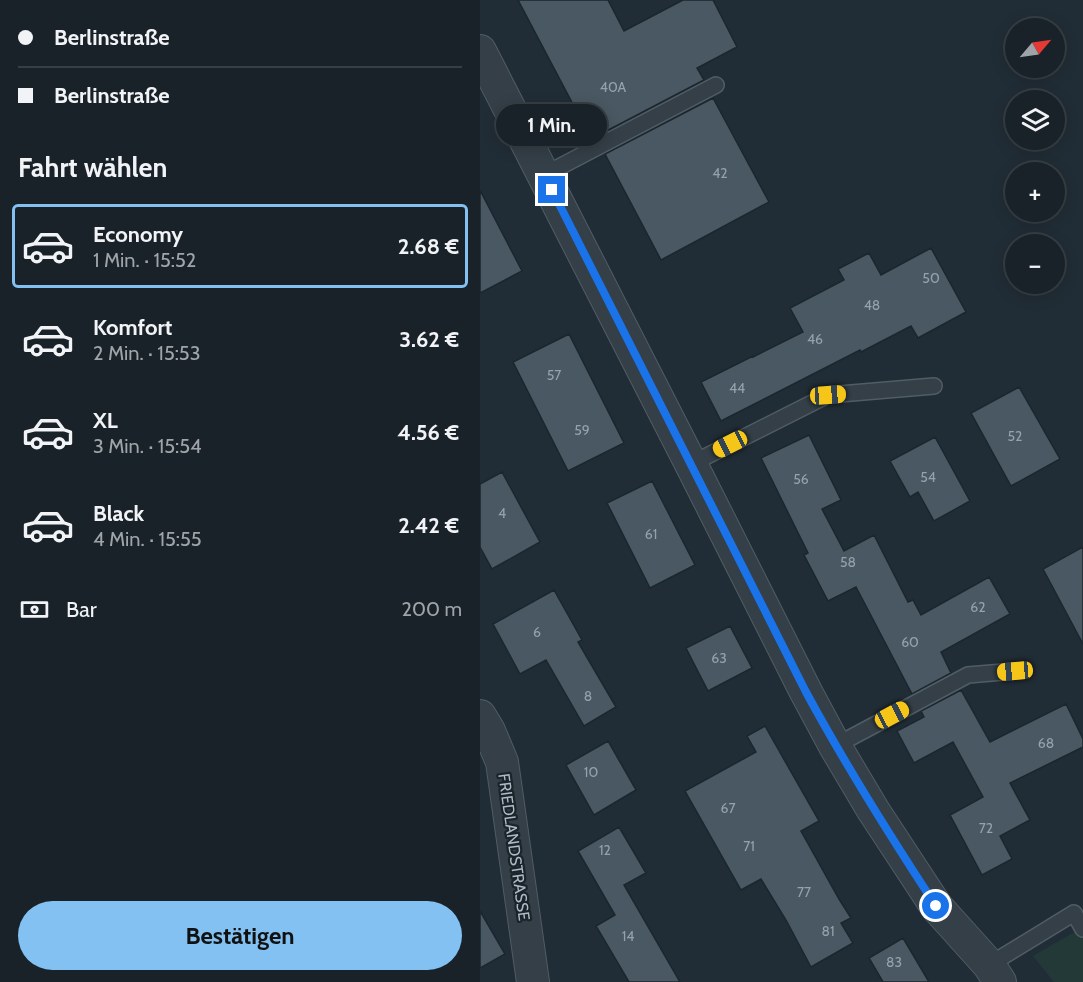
<!DOCTYPE html>
<html lang="de">
<meta charset="utf-8">
<style>
body{margin:0;font-family:Cabin,sans-serif;background:#222a30;color:#f1f3f6;height:100vh;display:flex;flex-direction:column;font-size:22px;white-space:nowrap}
*{box-sizing:border-box;margin:0}
p{font-size:20px;color:#9fa4a8}
.icon{flex:none;width:33px;height:33px;fill:none;stroke:currentColor;stroke-width:2;stroke-linecap:round;stroke-linejoin:round}
.map{position:relative;flex:1;overflow:hidden}
.side{display:flex;flex-direction:column;background:#192228;width:480px}
.side>*{flex:none}
.guide{display:grid;align-content:center;height:132px;padding:0 18px;background:#192228}
.needle{width:39px;rotate:61deg}
.buttons{position:absolute;left:525px;top:18px;display:grid;gap:12px}
.buttons a{display:grid;place-items:center;width:60px;height:60px;border-radius:50%;background:#192228;box-shadow:0 3px 15px #0003,0 0 0 2px #373f45;font-size:30px}
.end{position:absolute;width:27px;height:27px;margin:-14px;border:8px solid #1a73e8;background:#fff;box-shadow:0 0 0 3px #fff}
.from{border-radius:50%}
.bubble{position:absolute;height:42px;border-radius:21px;background:#192228;box-shadow:0 3px 15px #0003,0 0 0 2px #373f45;font-size:20px;font-weight:700;line-height:42px;text-align:center}
.car{position:absolute;width:18px;height:36px;margin:-18px -9px;border-radius:8px;box-shadow:0 0 4px 2px #0007;background:linear-gradient(#f5c518 24%,#345 0 40%,#f5c518 0 76%,#345 0 86%,#f5c518 0)}
.guide b{display:flex;align-items:center;gap:21px;height:57px;font-size:22px}
.guide b+b{border-top:2px solid #373f45}
.guide i{width:15px;height:15px;background:#f1f3f6}
ul{padding:0;list-style:none}
li{display:flex;align-items:center;gap:18px;height:84px;margin:0 12px 9px;padding:0 6px;border:3px solid transparent;border-radius:6px}
li div{flex:1}
li b{display:block;font-size:22px}
li em{font-style:normal;font-weight:700}
li.active{border-color:#83c1f3}
li>.icon{width:54px;height:54px;stroke-width:1.5}
h2{padding:0 18px;font-size:27px;line-height:72px}
.pay{display:flex;align-items:center;gap:15px;height:66px;padding:0 18px;font-size:22px}
.pay p{margin-inline-start:auto}
.button{display:flex;gap:12px;margin-top:auto;padding:12px 18px}
.button a{flex:1;height:69px;border-radius:36px;background:#83c1f3;color:#111;font-size:24px;font-weight:700;line-height:69px;text-align:center}
main{display:flex;flex:1;min-height:0}
.map>svg:first-child{display:block}
.green{fill:#233937}
.building{fill:#495862;stroke:#1b262d;stroke-width:1.5}
.lines{fill:none;stroke-linecap:round;stroke-linejoin:round}
.service-casing{stroke:#515d65;stroke-width:18}
.minor-casing{stroke:#515d65;stroke-width:34}
.service{stroke:#343f47;stroke-width:15}
.minor{stroke:#343f47;stroke-width:32}
.route{stroke:#1a73e8;stroke-width:8}
.labels{text-anchor:middle;dominant-baseline:central;stroke-width:4.5;stroke-linejoin:round;paint-order:stroke}
.number-label{font-size:14px;fill:#95a2ac}
.street-label{font-size:16px;fill:#aebac4;stroke:#1a242b}
</style>
<main>
<section class="side">
<div class="guide">
<b><i class="from"></i>Berlinstraße</b>
<b><i></i>Berlinstraße</b>
</div>
<h2>Fahrt wählen</h2>
<ul>
<li class="active"><svg class="icon" aria-label="car" viewBox="0 0 24 24"><path d="M5 17H2v-5l4-1 3-4h7l3 4 3 1v5h-3M9 17h6M6 11h13"/><circle cx="7" cy="17" r="2"/><circle cx="17" cy="17" r="2"/></svg><div><b>Economy</b><p>1 Min. · 15:52</p></div><em>2.68 €</em></li>
<li><svg class="icon" aria-label="car" viewBox="0 0 24 24"><path d="M5 17H2v-5l4-1 3-4h7l3 4 3 1v5h-3M9 17h6M6 11h13"/><circle cx="7" cy="17" r="2"/><circle cx="17" cy="17" r="2"/></svg><div><b>Komfort</b><p>2 Min. · 15:53</p></div><em>3.62 €</em></li>
<li><svg class="icon" aria-label="car" viewBox="0 0 24 24"><path d="M5 17H2v-5l4-1 3-4h7l3 4 3 1v5h-3M9 17h6M6 11h13"/><circle cx="7" cy="17" r="2"/><circle cx="17" cy="17" r="2"/></svg><div><b>XL</b><p>3 Min. · 15:54</p></div><em>4.56 €</em></li>
<li><svg class="icon" aria-label="car" viewBox="0 0 24 24"><path d="M5 17H2v-5l4-1 3-4h7l3 4 3 1v5h-3M9 17h6M6 11h13"/><circle cx="7" cy="17" r="2"/><circle cx="17" cy="17" r="2"/></svg><div><b>Black</b><p>4 Min. · 15:55</p></div><em>2.42 €</em></li>
</ul>
<div class="pay"><svg class="icon" aria-label="cash" viewBox="0 0 24 24"><path d="M3 7h18v10H3z"/><circle cx="12" cy="12" r="2"/></svg>Bar<p>200 m</p></div>
<div class="button"><a>Bestätigen</a></div>
</section>
<div class="map">
<svg width="603" height="982" viewBox="0 0 603 982">
<rect width="100%" height="100%" fill="#212d36"/>
<path class="green" d="M598,930l5,9v43h-29l-21,-26z"/>
<path class="building" d="M38,0h90l16,31 59,-31h30l24,47 -40,21 7,12 -109,57 -6,-12 -4,2z
M233,98l56,104 -108,58 -56,-106z
M0,190l42,81 -42,22z
M451,248l35,64 -48,26 -7,-12 -50,26 -1,-2 -139,71 -20,-39 52,-26v1l50,-25 -13,-24 54,-28 -6,-11 31,-16 12,22z
M89,334l55,109 -56,28 -55,-109z
M539,387l41,72 -49,27 -40,-73z
M329,435l32,65 -19,9 22,42 30,-16 34,67 5,-2 8,15 68,-38 21,37 -69,38 10,21 -39,21 -56,-107 -28,14 -24,-46 4,-2 -47,-95z
M455,437l35,64 -36,20 -16,-29 -8,5 -20,-36z
M22,472l38,70 -48,27 -12,-22v-63z
M172,481l43,84 -45,23 -43,-85z
M603,547v97l-40,-75z
M74,590l28,50 -4,2 38,65 -32,19 -38,-66 -26,14 -27,-50z
M250,626l22,42 -44,23 -22,-43z
M481,690l29,52 76,-38 17,35v8l-73,36 20,37 -30,16 12,23 -30,16 -32,-60 33,-18 -30,-55 -39,21 -17,-32 27,-14 -3,-6z
M285,726l54,95 -18,10 38,68 12,19 -10,5 12,20 -42,24 -25,-47 -25,-41 -20,11 -56,-99 71,-39 -9,-16z
M128,741l28,49 -42,25 -28,-50z
M139,827l27,46 -22,12 56,97h-51l-33,-56 19,-11 -37,-64z
M0,911l25,43 -25,14z
M423,938l26,44h-46l-14,-24z"/>
<g class="lines">
<defs>
<path id="service" d="M64,175l172,-90
M211,464l137,-69 106,-9
M355,746l133,-71 47,-4
M509,965l85,-52 9,16"/>
<path id="minor" d="M0,51l211,413 115,228 29,54 38,64 63,96 53,59 11,17
M0,716l9,15 13,31 31,220"/>
</defs>
<use href="#service" class="service-casing"/>
<use href="#minor" class="minor-casing"/>
<use href="#service" class="service"/>
<use href="#minor" class="minor"/>
</g>
<g class="lines">
<path class="route" d="M72,190l254,502c40,74 84,144 130,214"/>
</g>
<g class="labels">
<g class="number-label">
<text x="133" y="87">40A</text>
<text x="240" y="173">42</text>
<text x="451" y="278">50</text>
<text x="392" y="305">48</text>
<text x="335" y="339">46</text>
<text x="74" y="375">57</text>
<text x="257" y="388">44</text>
<text x="102" y="430">59</text>
<text x="535" y="436">52</text>
<text x="448" y="477">54</text>
<text x="321" y="479">56</text>
<text x="22" y="513">4</text>
<text x="171" y="534">61</text>
<text x="368" y="562">58</text>
<text x="498" y="607">62</text>
<text x="57" y="632">6</text>
<text x="430" y="642">60</text>
<text x="239" y="658">63</text>
<text x="108" y="696">8</text>
<text x="566" y="743">68</text>
<text x="111" y="772">10</text>
<text x="248" y="808">67</text>
<text x="506" y="828">72</text>
<text x="269" y="846">71</text>
<text x="125" y="850">12</text>
<text x="324" y="892">77</text>
<text x="348" y="931">81</text>
<text x="148" y="936">14</text>
<text x="414" y="962">83</text>
</g>
<g class="street-label">
<text transform="translate(34 847) rotate(82)">FRIEDLANDSTRASSE</text>
</g>
</g>
</svg>
<div class="buttons">
<a><svg class="needle" viewBox="-14 -14 28 28"><path d="M0-13l5 13h-10z" fill="#e53935"/><path d="M0 13l5-13h-10z" fill="#9fa4a8"/></svg></a>
<a><svg class="icon" aria-label="layers" viewBox="0 0 24 24"><path d="M12 4l9 5-9 5-9-5zM3 14l9 5 9-5"/></svg></a>
<a>+</a>
<a>−</a>
</div>
<i class="end from" style="left:456px;top:906px"></i>
<i class="end" style="left:72px;top:190px"></i>
<div class="bubble" style="left:16px;top:104px;width:111px">1 Min.</div>
<i class="car" style="left:348px;top:395px;rotate:86deg"></i>
<i class="car" style="left:250px;top:444px;rotate:243deg"></i>
<i class="car" style="left:535px;top:671px;rotate:265deg"></i>
<i class="car" style="left:412px;top:715px;rotate:62deg"></i>
</div>
</main>
